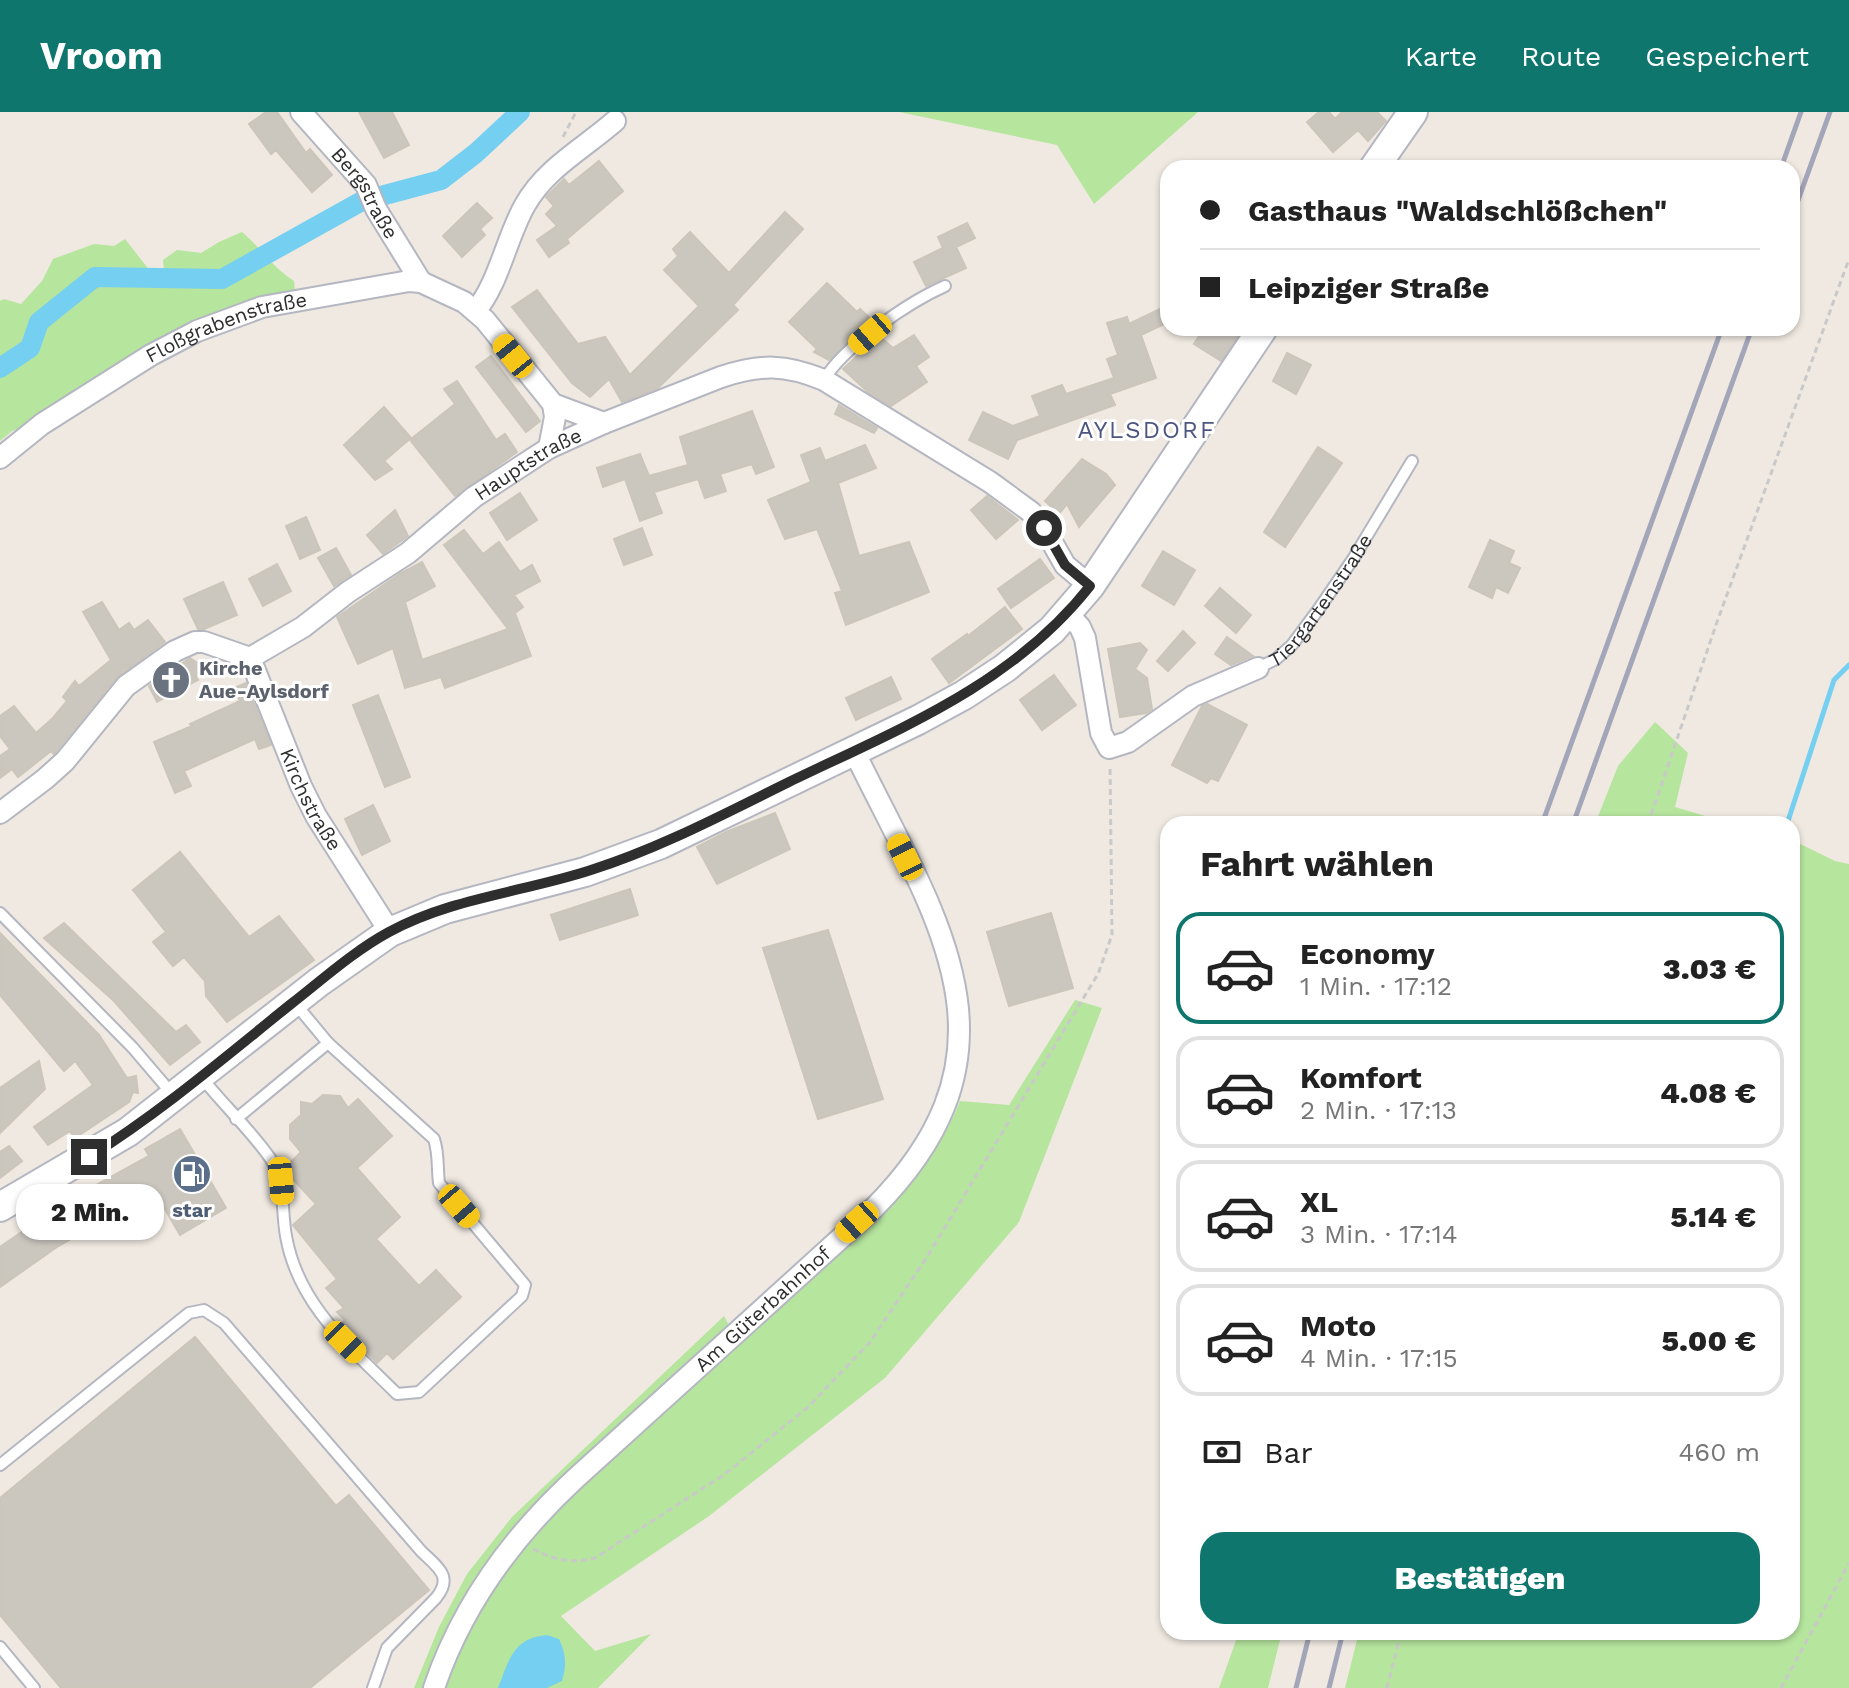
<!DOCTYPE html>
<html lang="de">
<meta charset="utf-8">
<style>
body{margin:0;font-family:"Work Sans",sans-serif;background:#f6f6f6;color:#222;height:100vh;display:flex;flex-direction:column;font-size:30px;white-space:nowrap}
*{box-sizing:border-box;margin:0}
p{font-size:26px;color:#767676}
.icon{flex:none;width:44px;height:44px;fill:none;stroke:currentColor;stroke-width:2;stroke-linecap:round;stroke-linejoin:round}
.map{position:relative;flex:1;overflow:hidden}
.details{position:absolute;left:1160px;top:704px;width:640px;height:824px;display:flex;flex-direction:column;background:#fff;border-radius:24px;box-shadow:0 2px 6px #0004}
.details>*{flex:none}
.banner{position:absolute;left:1160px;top:48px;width:640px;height:176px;border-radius:24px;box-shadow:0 2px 6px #0004;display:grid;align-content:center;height:176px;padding:0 40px;background:#fff}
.end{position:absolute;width:36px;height:36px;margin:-18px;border:10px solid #2e2e2e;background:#fff;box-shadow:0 0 0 4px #fff}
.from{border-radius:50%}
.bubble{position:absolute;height:56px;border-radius:24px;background:#fff;box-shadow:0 2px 6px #0004;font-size:26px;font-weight:800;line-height:56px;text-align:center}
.car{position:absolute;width:24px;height:48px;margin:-24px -12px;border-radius:10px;box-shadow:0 0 6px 2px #0007;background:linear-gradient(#f5c518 24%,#345 0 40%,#f5c518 0 76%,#345 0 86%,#f5c518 0)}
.banner b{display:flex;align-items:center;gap:28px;height:76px;font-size:30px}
.banner b+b{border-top:2px solid #e0e0e0}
.banner i{width:20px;height:20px;background:#222}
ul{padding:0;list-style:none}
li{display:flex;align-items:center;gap:24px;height:112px;margin:0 16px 12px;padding:0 24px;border:4px solid #e0e0e0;border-radius:24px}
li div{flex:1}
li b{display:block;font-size:30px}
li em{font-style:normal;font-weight:800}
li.selected{border-color:#0f766e}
li>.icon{width:72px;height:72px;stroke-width:1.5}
h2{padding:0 40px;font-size:36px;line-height:96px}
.pay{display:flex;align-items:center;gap:20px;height:88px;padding:0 40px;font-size:30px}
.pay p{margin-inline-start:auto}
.button{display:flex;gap:16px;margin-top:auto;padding:16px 40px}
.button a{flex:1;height:92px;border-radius:24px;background:#0f766e;color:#fff;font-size:32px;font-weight:800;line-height:92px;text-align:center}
header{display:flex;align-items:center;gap:48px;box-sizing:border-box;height:112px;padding:0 40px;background:#0f766e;color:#fff}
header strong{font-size:38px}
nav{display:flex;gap:44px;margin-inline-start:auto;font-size:28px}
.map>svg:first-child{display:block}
.green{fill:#b6e59e}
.water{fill:#75cff0}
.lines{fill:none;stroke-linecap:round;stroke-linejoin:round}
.stream{stroke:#75cff0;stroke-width:5}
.canal{stroke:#75cff0;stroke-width:20}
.building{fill:#cbc7bf;stroke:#cbc5ba;stroke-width:2}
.lane-casing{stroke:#b4b7c1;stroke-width:14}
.street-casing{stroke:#b4b7c1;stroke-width:24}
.secondary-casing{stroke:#b4b7c1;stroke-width:32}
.path{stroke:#c9c9c9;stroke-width:3;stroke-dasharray:6 4;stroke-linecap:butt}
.lane{stroke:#fff;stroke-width:10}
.street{stroke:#fff;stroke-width:20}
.secondary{stroke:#fff;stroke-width:28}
.rail{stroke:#a3a6b8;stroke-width:5}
.route{stroke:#2e2e2e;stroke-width:10}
.labels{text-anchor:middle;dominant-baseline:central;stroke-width:6;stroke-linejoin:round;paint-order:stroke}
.street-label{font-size:20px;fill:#2e2e2e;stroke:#fff}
.worship-label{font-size:20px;font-weight:bold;fill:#5b616d;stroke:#fff;text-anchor:start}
.service-label{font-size:20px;font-weight:bold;fill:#4e5e75;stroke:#fff}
.quarter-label{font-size:24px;letter-spacing:2px;fill:#4d5680;stroke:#fff}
</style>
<header>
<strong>Vroom</strong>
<nav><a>Karte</a><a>Route</a><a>Gespeichert</a></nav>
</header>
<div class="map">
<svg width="1849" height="1576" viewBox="0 0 1849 1576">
<rect width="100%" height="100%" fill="#efe9e1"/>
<path class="green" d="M899,0h299l-104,92 -37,-59z
M242,120c19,16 31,36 52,49l1,11c-59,2 -107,37 -157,66 -36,22 -73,45 -110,67l-16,6 -12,10v-140l4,-2 17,5 21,-23 11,-22 41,-15 20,2 11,-7 29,37 10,-6 -1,-10 14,-10 24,3 18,-11z
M1655,610l33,31 -13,54 57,17h-137l23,-58z
M1792,728l43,21 14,3v824h-504l14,-56h433z
M1075,888l27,8 -83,214 -134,156 -176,138 -148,100 34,35 56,-17 -53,54h-184l25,-61 28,-53 45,-57 212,-201 14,27c34,-31 67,-61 100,-91 51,-47 96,-85 122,-151l49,4z
M1239,1520h43l-14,56h-49z"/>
<path class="water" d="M547,1523l12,4c7,15 8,26 3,42l-15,7h-49c11,-28 15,-50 49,-53z"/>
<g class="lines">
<path class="stream" d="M1787,712l47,-144 15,-15"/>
<path class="canal" d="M0,256l30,-20 9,-26 56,-45 127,2 140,-78 79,-21 35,-27 44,-41"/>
</g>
<path class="building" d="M266,0h11l29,41 4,-4 22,26 -20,17 -36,-42 -5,4 -22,-30z
M359,0h33l17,33 -25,13z
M1319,0h10l6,7 7,-7h35l9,9 -18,20 -10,-11 -25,22 -26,-30z
M599,49l24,30 -56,48 2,4 -20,14 -12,-17 20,-14 -11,-12 8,-8 -8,-9 18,-18 5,6z
M477,91l15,15 -12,11 5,6 -23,22 -19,-21z
M785,100l18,17 -70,76 5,5 -80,78 -36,14 -13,-23 -19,18 -18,-14 -60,-76 25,-17 41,54 27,-7 25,38 69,-69 -35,-36 14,-14 -5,-7 17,-17 39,41z
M967,111l8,15 -19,9 10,21 -40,18 -12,-24 29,-14 -5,-11z
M827,171l30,29 3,-3 13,12 -44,39 -15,-8 3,-3 -28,-27z
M1168,193v17l-27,13 15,43 -46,16 5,11 -98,35 -9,19 -39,-19 14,-28 30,14 27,-10 -8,-20 30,-11 4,9 48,-16 -7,-19 11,-4 -11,-32 20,-6 2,7z
M1204,216h39l-22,33 -27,-17z
M914,223l15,22 -13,9 11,16 -36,24 -22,-13 -26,-24 36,-33 14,12z
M1287,241l24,12 -15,29 -23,-13z
M491,244l49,65 -14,11 -50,-65z
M457,269l39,59 9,-6 12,18 -62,44 -45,-56 45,-36 -11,-15z
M839,293l38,23 -3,5 -39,-19z
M384,295l27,31 -27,23 8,8 -17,11 -31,-35z
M752,299l22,56 -18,7 -4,-10 -32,10 6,17 -21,7 -7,-19 -44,13 8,21 -22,8 -15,-42 -22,8 -6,-19 43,-14 9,22 39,-11 -8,-28z
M865,333l11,23 -38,15 21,73 50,-14 20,50 -83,33 -11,-32 7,-2 -25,-62 -32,10 -17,-39 43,-18 -10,-27 19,-7 5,13z
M1318,335l24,16 -57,84 -21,-15z
M1082,347l24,15 9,11 -36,42 -12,-23 -8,10 -14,-13z
M520,381l17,27 -30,20 -17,-27z
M987,384l31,24 -22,19 -25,-29z
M395,398l13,26 -25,18 -16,-19z
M306,405l14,33 -20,9 -14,-33z
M642,416l10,27 -28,10 -10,-26z
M464,418l19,24 16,-12 21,30 12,-7 8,16 -26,14 9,12 -8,6 16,43 -86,32 -4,-11 -36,11 -12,-40 -35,16 -21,-47 64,-44 21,-11 13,24 -30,16 17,58 86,-31 -64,-84z
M1490,428l24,11 -5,12 11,5 -12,25 -12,-6 -4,11 -23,-11z
M336,436l15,27 -17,11 -16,-28z
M1163,439l32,19 -21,35 -32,-19z
M1040,447l14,19 -43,30 -13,-19z
M277,452l14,27 -28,15 -14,-27z
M223,470l14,33 -33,14h-6l-14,-30z
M1220,476l31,27 -15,18 -31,-27z
M102,490l17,28 10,-7 5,7 14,-10 17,22 -49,36 -62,76 -3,-3 -33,26 -6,-8 -12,9v-22l10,-7 -10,-13v-20l14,-10 22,27 17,-15 14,-17 -4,-4 12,-16 4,5 32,-26 -28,-48z
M1005,495l17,22 -73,54 -17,-24 35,-25 1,2z
M1183,519l12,12 -27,28 -11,-10z
M1227,525l26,19 -22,9 -16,-11z
M1140,531l7,7 -12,19 12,9 5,31 -6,4 -26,4 -12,-68z
M190,546l9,6 1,7 -4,6 2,3 -41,22 -8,-16z
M1054,563l22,30 -34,25 -22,-30z
M891,565l10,22 -45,21 -10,-22z
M246,571l25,62 -12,4 -4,-10 -71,32 7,15 -16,7 -21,-51 38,-16 -2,-2 50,-23 -6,-13z
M378,583l32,82 -25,10 -32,-82z
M1207,592l40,21 -29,56 -7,-3 -4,5 -35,-18 30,-59z
M373,693l17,36 -28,14 -17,-36z
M775,701l15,36 -73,35 -20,-37 29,-15z
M180,740l69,85 30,-21 35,44 -87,62 -21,-26 -1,-15 -21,-24 -11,9 -20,-24 13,-10 -33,-42z
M630,777l8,26 -78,25 -9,-25z
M1051,801l22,75 -64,18 -22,-74z
M64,811l112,109 10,-7 14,17 -30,23 -56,-64 -70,-63z
M828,818l55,169 -65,20 -55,-171z
M0,821l99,102 28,43 9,-2 2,17 -5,-1 -4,10 -54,36 -5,-7 -22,14 -14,-18 59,-42 -18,-24 -11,10 -64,-76z
M39,949l6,28 -45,44v-45z
M323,983l17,1 8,12 10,-9 34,37 -35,32 43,49 -24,22 43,47 17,-16 25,27 -68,62 -6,-6 -10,10 -37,-38 5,-5 -8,-8 7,-4 -18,-20 11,-9 -44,-54 23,-21 -26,-28 1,-14 10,-10 -11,-13v-14l11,-10v-13l11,2z
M180,1017l46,79 -46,27 -25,-43 -98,55 -57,40v-40l65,-45 84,-46 -4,-7z
M9,1034l13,15 -22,17v-26z
M195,1225l141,169 13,-11 80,95 -119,98h-249l-61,-73v-117z"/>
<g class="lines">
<defs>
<g id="lane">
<path d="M824,268c20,-34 85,-78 121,-94"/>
<path id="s1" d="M1258,556l18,-9 16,-14 26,-35 35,-51 59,-98"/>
<path d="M0,801l133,135 41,48"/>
<path d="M202,966c20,25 51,55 68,80 16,24 11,51 16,78 12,69 64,111 111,158l22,-2 103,-96 3,-11 -86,-102c-2,-16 0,-29 -5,-44l-106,-96 -34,-41"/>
<path d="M236,1007l92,-76"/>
<path d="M0,1353l189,-152 15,-3 20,13 197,228c16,16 33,25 15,47l-49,50 -14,40"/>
<path d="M0,1535l34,41"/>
</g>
<g id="street">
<path id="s2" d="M301,0l65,73 10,24 45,73"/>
<path d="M475,199c23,-25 32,-75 50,-106 21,-37 58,-56 90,-84"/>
<path d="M549,336l6,-31 -2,-13"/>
<path id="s3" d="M0,346l42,-34 109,-69 46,-24 65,-24 147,-26 12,1 43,20 21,18 68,84 51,19"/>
<path d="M1068,502l12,13 5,11 16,95 8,15 19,-6 65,-46 65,-28"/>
<path id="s4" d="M250,546l53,-31 45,-35 60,-39 66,-56 75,-49 55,-25 117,-46c40,-13 64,-13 103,3l166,102 41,30 13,16 21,37 25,21"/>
<path id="s5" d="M250,546l51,128 15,30 74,116"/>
<path d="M0,701l45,-34 20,-18 61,-75 49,-35 20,-9h9l46,16"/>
<path id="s6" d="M434,1576c28,-83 78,-151 142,-210l298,-270c159,-160 61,-290 -20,-457"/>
</g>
<path id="secondary" d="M1374,56l39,-56
M0,1095l128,-75 191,-150 71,-50 55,-23 140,-37 76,-28 257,-124 46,-25 41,-27 47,-38 38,-44 173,-258"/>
</defs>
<use href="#lane" class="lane-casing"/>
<use href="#street" class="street-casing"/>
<use href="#secondary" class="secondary-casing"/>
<path class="path" d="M563,25l13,-25
M1648,712l69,-202 132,-363
M533,1437c21,11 39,15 62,9l130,-84 83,-67 62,-65 57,-85 171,-283 14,-39 -2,-170
M1387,1576l14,-56
M1781,1576l68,-125"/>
<use href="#lane" class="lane"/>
<use href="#street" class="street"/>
<use href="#secondary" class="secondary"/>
<path class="rail" d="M1781,56l20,-56
M1792,105l38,-105
M1542,712l180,-496
M1573,712l179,-496
M1296,1576l14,-56
M1329,1576l14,-56"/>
</g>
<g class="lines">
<path class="route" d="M89,1045c72,-45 136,-100 202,-153 32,-25 63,-53 98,-72 62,-34 135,-40 202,-62 69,-22 133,-56 198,-88 110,-53 223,-97 301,-196l-25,-21 -21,-37"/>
</g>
<defs>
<symbol id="church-disc" viewBox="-11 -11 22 22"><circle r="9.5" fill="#6b7280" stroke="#fff"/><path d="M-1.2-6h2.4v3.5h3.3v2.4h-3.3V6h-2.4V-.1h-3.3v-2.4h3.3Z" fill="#fff"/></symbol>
<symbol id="fuel-disc" viewBox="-11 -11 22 22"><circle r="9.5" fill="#5c6f8a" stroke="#fff"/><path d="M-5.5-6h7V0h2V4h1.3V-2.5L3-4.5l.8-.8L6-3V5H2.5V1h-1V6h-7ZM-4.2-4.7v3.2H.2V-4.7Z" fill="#fff"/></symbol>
</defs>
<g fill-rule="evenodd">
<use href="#church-disc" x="149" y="546" width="44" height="44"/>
<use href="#fuel-disc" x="170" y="1040" width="44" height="44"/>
</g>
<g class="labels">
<g class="street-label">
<text stroke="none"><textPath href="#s2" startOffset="104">Bergstraße</textPath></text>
<text stroke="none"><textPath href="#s3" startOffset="264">Floßgrabenstraße</textPath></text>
<text stroke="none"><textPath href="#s4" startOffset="340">Hauptstraße</textPath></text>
<text stroke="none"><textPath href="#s1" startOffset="94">Tiergartenstraße</textPath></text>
<text stroke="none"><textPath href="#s5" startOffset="154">Kirchstraße</textPath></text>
<text stroke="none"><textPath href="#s6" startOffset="508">Am Güterbahnhof</textPath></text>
</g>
<g class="worship-label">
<text x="199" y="556">Kirche<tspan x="199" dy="23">Aue-Aylsdorf</tspan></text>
</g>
<g class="service-label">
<text x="192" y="1098">star</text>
</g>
<g class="quarter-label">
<text x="1147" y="318">AYLSDORF</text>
</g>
</g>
</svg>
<i class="end from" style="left:1044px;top:416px"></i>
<i class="end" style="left:89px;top:1045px"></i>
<div class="bubble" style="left:16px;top:1072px;width:148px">2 Min.</div>
<i class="car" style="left:870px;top:222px;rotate:229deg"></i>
<i class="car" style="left:513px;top:244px;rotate:321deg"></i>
<i class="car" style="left:905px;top:745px;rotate:334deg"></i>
<i class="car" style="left:281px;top:1069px;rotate:175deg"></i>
<i class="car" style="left:459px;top:1094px;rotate:139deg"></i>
<i class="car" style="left:857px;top:1110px;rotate:228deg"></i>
<i class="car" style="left:345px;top:1230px;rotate:135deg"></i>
<div class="banner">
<b><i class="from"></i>Gasthaus &quot;Waldschlößchen&quot;</b>
<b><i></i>Leipziger Straße</b>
</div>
<section class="details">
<h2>Fahrt wählen</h2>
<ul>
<li class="selected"><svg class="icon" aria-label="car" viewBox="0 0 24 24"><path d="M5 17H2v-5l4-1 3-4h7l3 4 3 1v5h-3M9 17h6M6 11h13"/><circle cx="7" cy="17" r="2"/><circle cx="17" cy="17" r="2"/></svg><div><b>Economy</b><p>1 Min. · 17:12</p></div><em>3.03 €</em></li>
<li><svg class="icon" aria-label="car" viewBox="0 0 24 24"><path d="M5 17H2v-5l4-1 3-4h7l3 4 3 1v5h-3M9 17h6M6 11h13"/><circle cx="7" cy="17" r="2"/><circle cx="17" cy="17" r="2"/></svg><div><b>Komfort</b><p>2 Min. · 17:13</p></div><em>4.08 €</em></li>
<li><svg class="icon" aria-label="car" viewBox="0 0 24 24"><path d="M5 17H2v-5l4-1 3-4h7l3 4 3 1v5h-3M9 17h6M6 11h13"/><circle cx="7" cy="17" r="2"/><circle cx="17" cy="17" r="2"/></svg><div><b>XL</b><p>3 Min. · 17:14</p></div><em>5.14 €</em></li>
<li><svg class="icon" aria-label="car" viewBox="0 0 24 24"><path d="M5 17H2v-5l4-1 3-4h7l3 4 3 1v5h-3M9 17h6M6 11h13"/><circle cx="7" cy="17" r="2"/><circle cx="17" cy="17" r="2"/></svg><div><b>Moto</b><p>4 Min. · 17:15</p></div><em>5.00 €</em></li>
</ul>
<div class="pay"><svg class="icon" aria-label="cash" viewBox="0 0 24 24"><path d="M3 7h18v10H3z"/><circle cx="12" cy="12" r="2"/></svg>Bar<p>460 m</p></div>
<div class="button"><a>Bestätigen</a></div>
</section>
</div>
